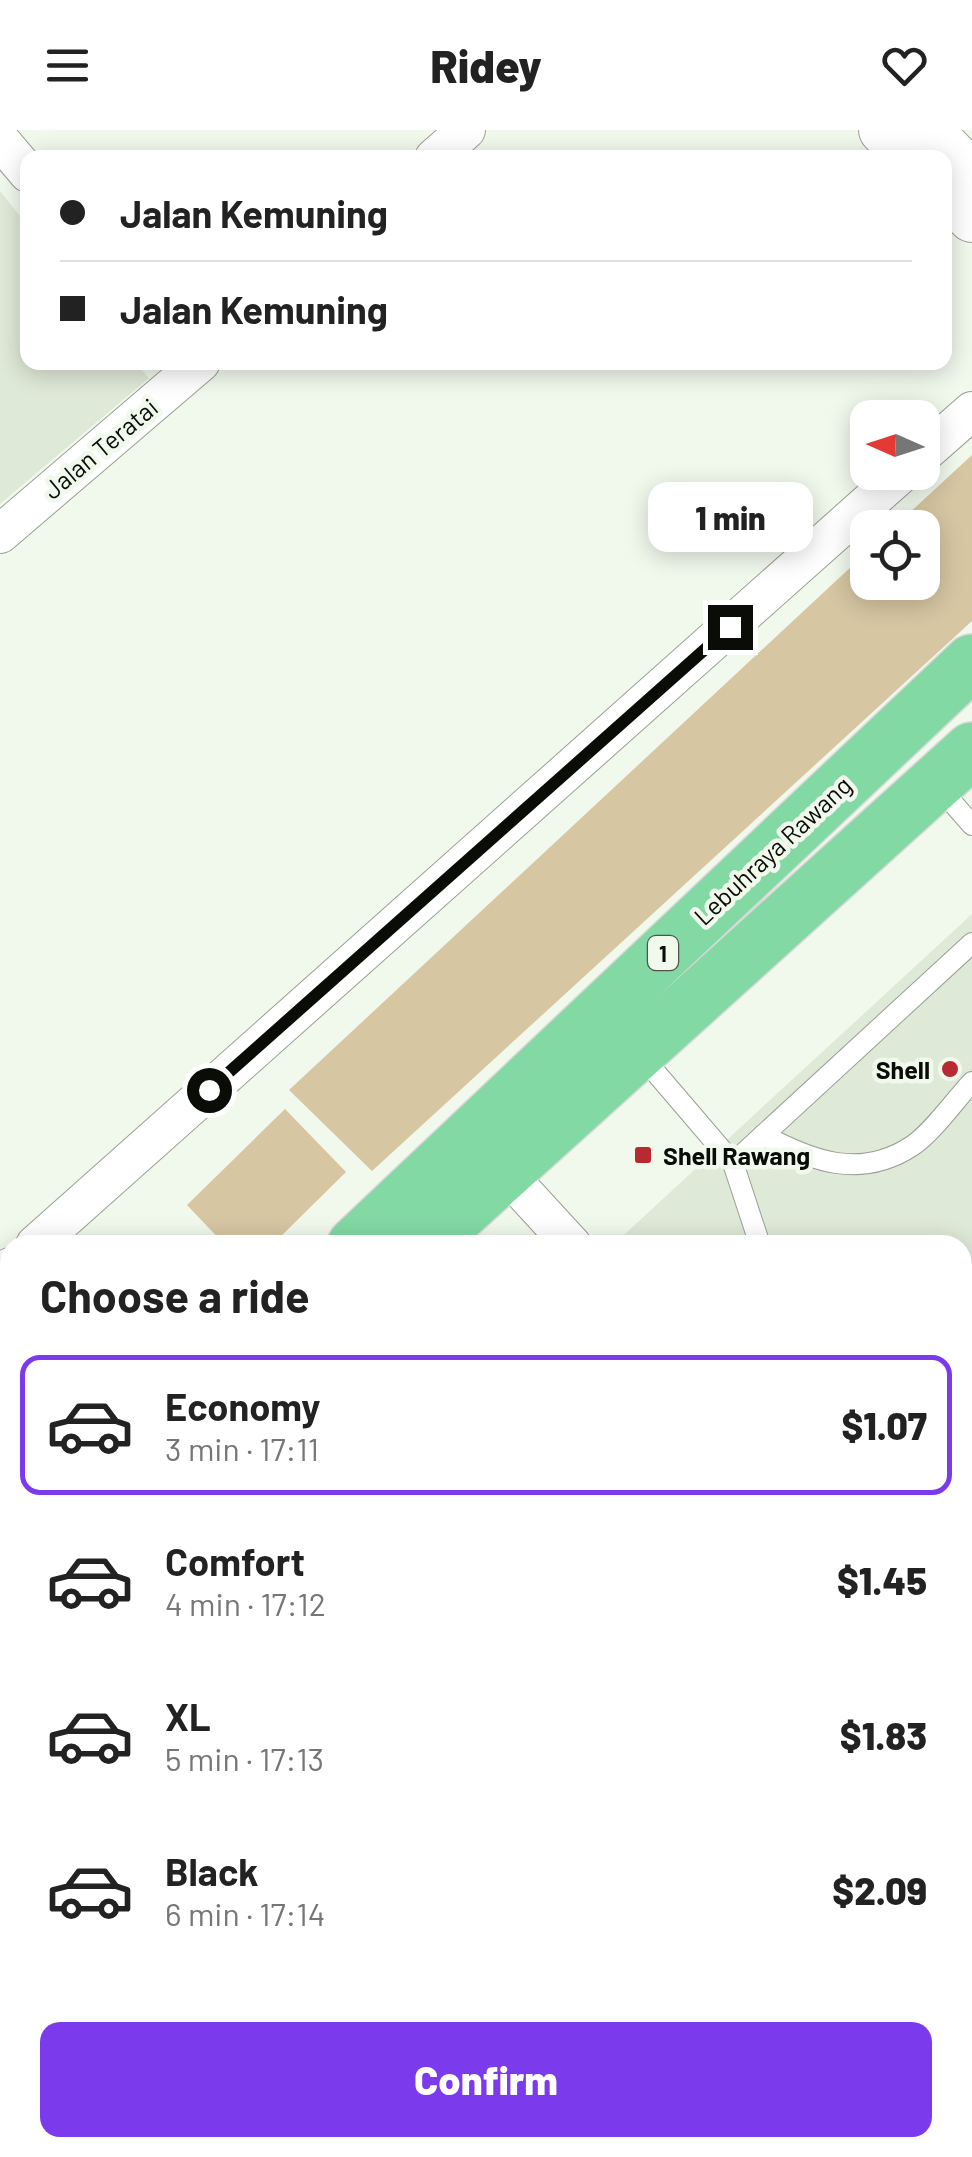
<!DOCTYPE html>
<meta charset="utf-8">
<style>
body{margin:0;font-family:Barlow,sans-serif;background:#f6f6f6;color:#222;height:100vh;display:flex;flex-direction:column;font-size:38px;white-space:nowrap}
*{box-sizing:border-box;margin:0}
p{font-size:32px;color:#767676}
.icon{flex:none;width:55px;height:55px;fill:none;stroke:currentColor;stroke-width:2;stroke-linecap:round;stroke-linejoin:round}
.map{position:relative;flex:1;overflow:hidden}
.panel{position:absolute;left:0px;top:1105px;width:972px;height:922px;display:flex;flex-direction:column;background:#fff;border-radius:30px 30px 0 0;box-shadow:0 5px 25px #0003}
.panel>*{flex:none}
.hud{position:absolute;left:20px;top:20px;width:932px;height:220px;border-radius:20px;box-shadow:0 5px 25px #0003;display:grid;align-content:center;height:220px;padding:0 40px;background:#fff}
.needle{width:65px;rotate:273deg}
.buttons{position:absolute;left:850px;top:270px;display:grid;gap:20px}
.buttons a{display:grid;place-items:center;width:90px;height:90px;border-radius:20px;background:#fff;box-shadow:0 5px 25px #0003;font-size:50px}
.end{position:absolute;width:45px;height:45px;margin:-22px;border:12px solid #0a0c08;background:#fff;box-shadow:0 0 0 5px #fff}
.from{border-radius:50%}
.bubble{position:absolute;height:70px;border-radius:20px;background:#fff;box-shadow:0 5px 25px #0003;font-size:32px;font-weight:800;line-height:70px;text-align:center}
.hud b{display:flex;align-items:center;gap:35px;height:95px;font-size:38px}
.hud b+b{border-top:2px solid #e0e0e0}
.hud i{width:25px;height:25px;background:#222}
ul{padding:0;list-style:none}
li{display:flex;align-items:center;gap:30px;height:140px;margin:0 20px 15px;padding:0 20px;border:5px solid transparent;border-radius:20px}
li div{flex:1}
li b{display:block;font-size:38px}
li em{font-style:normal;font-weight:800}
li.selected{border-color:#7c3aed}
li>.icon{width:90px;height:90px;stroke-width:1.5}
h2{padding:0 40px;font-size:45px;line-height:120px}
.cta{display:flex;gap:20px;margin-top:auto;padding:20px 40px}
.cta a{flex:1;height:115px;border-radius:20px;background:#7c3aed;color:#fff;font-size:40px;font-weight:800;line-height:115px;text-align:center}
header{display:flex;justify-content:space-between;align-items:center;height:130px;padding:0 40px;background:#fff;font-size:45px;font-weight:800}
.map>svg:first-child{display:block}
.built{fill:#dfe9d7}
.green{fill:#d6c6a2}
.lines{fill:none;stroke-linecap:round;stroke-linejoin:round}
.service-casing{stroke:#999f94;stroke-width:22}
.minor-casing{stroke:#999f94;stroke-width:40}
.tertiary-casing{stroke:#999f94;stroke-width:50}
.primary-casing{stroke:#d8d8d7;stroke-width:58}
.service{stroke:#fff;stroke-width:20}
.minor{stroke:#fff;stroke-width:38}
.tertiary{stroke:#fff;stroke-width:48}
.primary{stroke:#82d9a4;stroke-width:55}
.route{stroke:#0a0c08;stroke-width:12}
.poi-dot{fill:#b92932;stroke:#f1f8ec;stroke-width:4}
.labels{text-anchor:middle;dominant-baseline:central;stroke-width:9;stroke-linejoin:round;paint-order:stroke}
.shield{fill:#f1f8ec;stroke:#4f534c;stroke-width:2.5}
.shield-label{font-size:22px;font-weight:bold;fill:#0a0c08}
.street-label{font-size:25px;fill:#0a0c08;stroke:#f1f8ec}
.poi-label{font-size:25px;font-weight:bold;fill:#0a0c08;stroke:#f1f8ec;text-anchor:end}
</style>
<header><svg class="icon" aria-label="menu" viewBox="0 0 24 24"><path d="M4 6h16M4 12h16M4 18h16"/></svg>Ridey<svg class="icon" aria-label="heart" viewBox="0 0 24 24"><path d="M12 20l-8-8c-3-5 5-10 8-4 3-6 11-1 8 4z"/></svg></header>
<div class="map">
<svg width="972" height="2027" viewBox="0 0 972 2027">
<rect width="100%" height="100%" fill="#f1f8ec"/>
<path class="built" d="M0,61l27,34 1,137 108,1 13,15 -149,126z
M972,784v740l-10,-10v-399h-349z
M963,1566l9,10v451h-359l-8,-9h357z"/>
<path class="green" d="M972,325v166l-600,550 -83,-81 578,-538 1,30h54v-54l-28,-1z
M285,979l61,63 -74,73h-47l-38,-40z"/>
<g class="lines">
<defs>
<path id="service" d="M936,654l36,41
M639,923l94,110 27,82
M763,1005c49,26 97,45 149,11 20,-13 43,-46 60,-64
M733,1033l239,-220
M962,1287l10,-3
M962,1356l10,7
M0,1613l10,11
M962,1678l10,8
M962,1806l10,-8
M236,2018l6,9
M593,2018l9,9
M851,2018l10,9
M971,2027l1,-1"/>
<path id="minor" d="M0,10l28,33
M434,28l32,-28
M922,325l50,-44
M0,404l201,-172
M505,1042l67,73
M35,1115l868,-773
M0,1146l10,-9
M0,1240l10,11
M962,1541l10,10"/>
<path id="tertiary" d="M883,0l28,28
M928,0l44,45
M945,61l27,27"/>
<path id="primary" d="M355,1115l617,-583
M424,1115l548,-495
M0,1442l10,-9
M0,1498l10,-9"/>
</defs>
<use href="#service" class="service-casing"/>
<use href="#minor" class="minor-casing"/>
<use href="#tertiary" class="tertiary-casing"/>
<use href="#primary" class="primary-casing"/>
<use href="#service" class="service"/>
<use href="#minor" class="minor"/>
<use href="#tertiary" class="tertiary"/>
<use href="#primary" class="primary"/>
</g>
<g class="lines">
<path class="route" d="M209,960l521,-463"/>
</g>
<g class="poi-dot">
<circle cx="950" cy="939" r="10"/>
<rect x="633" y="1015" width="20" height="20" rx="5"/>
</g>
<g class="labels">
<rect class="shield" x="648" y="806" width="30" height="34" rx="8"/>
<g class="shield-label">
<text x="663" y="823">1</text>
</g>
<g class="street-label">
<text transform="translate(100 318) rotate(-40)">Jalan Teratai</text>
<text transform="translate(772 720) rotate(-43)">Lebuhraya Rawang</text>
</g>
<g class="poi-label">
<text x="930" y="939">Shell</text>
<text x="663" y="1025" text-anchor="start">Shell Rawang</text>
</g>
</g>
</svg>
<div class="buttons">
<a><svg class="needle" viewBox="-14 -14 28 28"><path d="M0-13l5 13h-10z" fill="#e53935"/><path d="M0 13l5-13h-10z" fill="#767676"/></svg></a>
<a><svg class="icon" aria-label="locate" viewBox="0 0 24 24"><circle cx="12" cy="12" r="6"/><path d="M12 2v4M12 18v4M2 12h4M18 12h4"/></svg></a>
</div>
<i class="end from" style="left:209px;top:960px"></i>
<i class="end" style="left:730px;top:497px"></i>
<div class="bubble" style="left:648px;top:352px;width:165px">1 min</div>
<div class="hud">
<b><i class="from"></i>Jalan Kemuning</b>
<b><i></i>Jalan Kemuning</b>
</div>
<section class="panel">
<h2>Choose a ride</h2>
<ul>
<li class="selected"><svg class="icon" aria-label="car" viewBox="0 0 24 24"><path d="M5 17H2v-5l4-1 3-4h7l3 4 3 1v5h-3M9 17h6M6 11h13"/><circle cx="7" cy="17" r="2"/><circle cx="17" cy="17" r="2"/></svg><div><b>Economy</b><p>3 min · 17:11</p></div><em>$1.07</em></li>
<li><svg class="icon" aria-label="car" viewBox="0 0 24 24"><path d="M5 17H2v-5l4-1 3-4h7l3 4 3 1v5h-3M9 17h6M6 11h13"/><circle cx="7" cy="17" r="2"/><circle cx="17" cy="17" r="2"/></svg><div><b>Comfort</b><p>4 min · 17:12</p></div><em>$1.45</em></li>
<li><svg class="icon" aria-label="car" viewBox="0 0 24 24"><path d="M5 17H2v-5l4-1 3-4h7l3 4 3 1v5h-3M9 17h6M6 11h13"/><circle cx="7" cy="17" r="2"/><circle cx="17" cy="17" r="2"/></svg><div><b>XL</b><p>5 min · 17:13</p></div><em>$1.83</em></li>
<li><svg class="icon" aria-label="car" viewBox="0 0 24 24"><path d="M5 17H2v-5l4-1 3-4h7l3 4 3 1v5h-3M9 17h6M6 11h13"/><circle cx="7" cy="17" r="2"/><circle cx="17" cy="17" r="2"/></svg><div><b>Black</b><p>6 min · 17:14</p></div><em>$2.09</em></li>
</ul>
<div class="cta"><a>Confirm</a></div>
</section>
</div>
